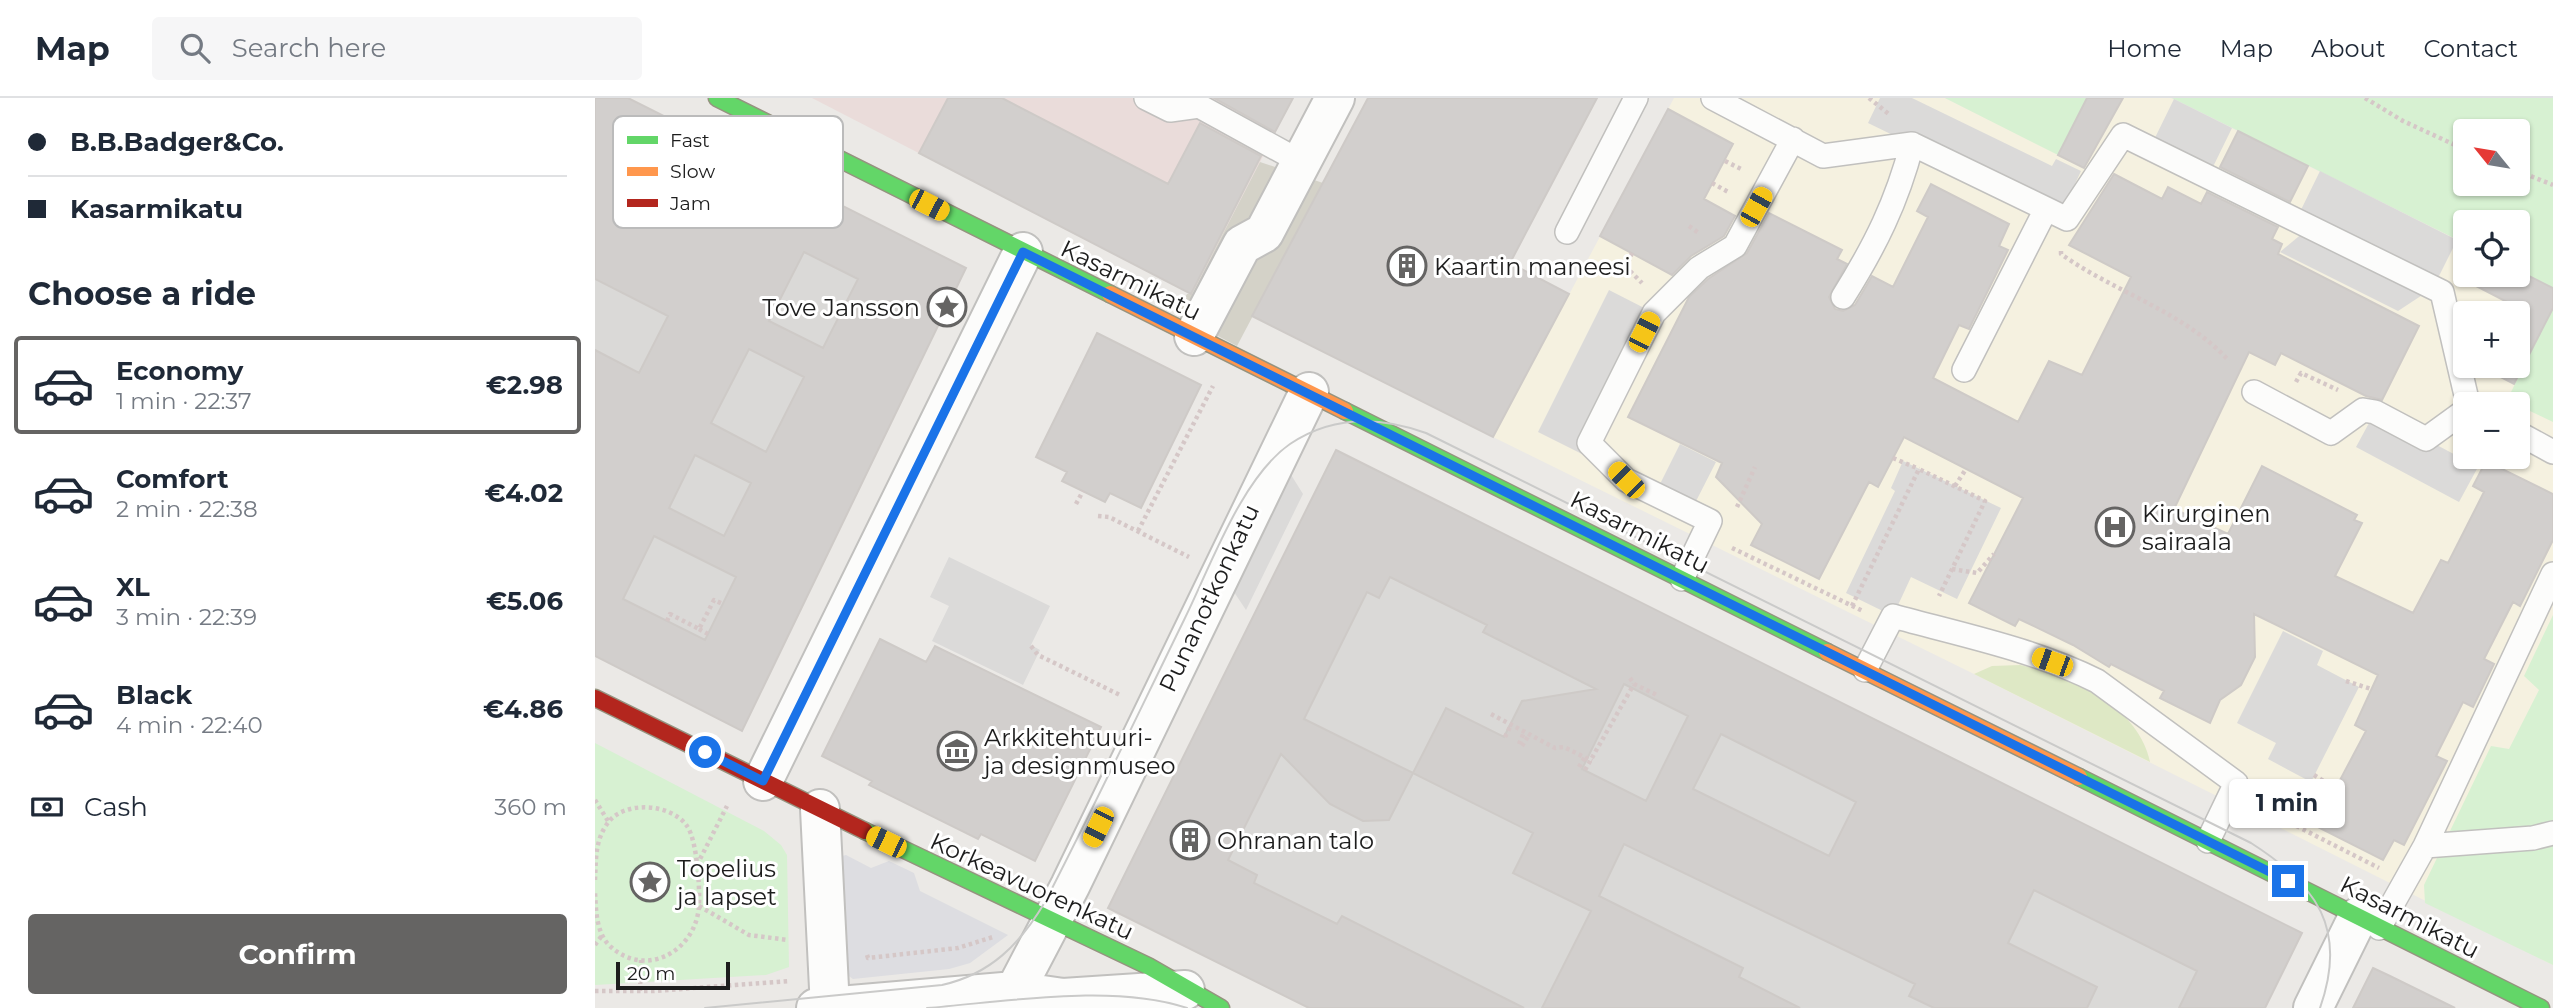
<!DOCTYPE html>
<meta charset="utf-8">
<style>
body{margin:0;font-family:Montserrat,sans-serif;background:#f6f6f7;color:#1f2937;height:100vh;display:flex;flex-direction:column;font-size:26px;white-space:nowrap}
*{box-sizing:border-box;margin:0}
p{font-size:23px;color:#747a83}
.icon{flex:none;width:38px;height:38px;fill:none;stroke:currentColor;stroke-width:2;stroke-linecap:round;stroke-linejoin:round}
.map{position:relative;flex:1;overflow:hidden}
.side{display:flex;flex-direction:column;background:#fff;width:595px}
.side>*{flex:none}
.top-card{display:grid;align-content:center;height:154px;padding:0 28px;background:#fff}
.needle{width:46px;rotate:300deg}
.fabs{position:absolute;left:1858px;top:21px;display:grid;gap:14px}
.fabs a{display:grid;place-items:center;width:77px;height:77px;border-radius:7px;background:#fff;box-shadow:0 2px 5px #0004;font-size:35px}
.scale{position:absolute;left:21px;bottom:18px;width:114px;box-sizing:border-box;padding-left:7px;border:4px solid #1d1d1d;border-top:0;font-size:19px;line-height:24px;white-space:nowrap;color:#1d1d1d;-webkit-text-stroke:5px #fff;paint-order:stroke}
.end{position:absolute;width:32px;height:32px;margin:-16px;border:9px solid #1a73e8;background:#fff;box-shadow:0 0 0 4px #fff}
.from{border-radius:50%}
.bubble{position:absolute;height:49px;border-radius:7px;background:#fff;box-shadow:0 2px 5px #0004;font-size:23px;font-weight:700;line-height:49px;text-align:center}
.car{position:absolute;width:21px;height:42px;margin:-21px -10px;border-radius:9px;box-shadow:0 0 5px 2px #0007;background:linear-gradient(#f5c518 24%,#345 0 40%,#f5c518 0 76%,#345 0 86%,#f5c518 0)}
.top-card b{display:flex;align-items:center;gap:24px;height:66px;font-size:26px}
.top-card b+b{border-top:2px solid #e0e1e3}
.top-card i{width:18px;height:18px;background:#1f2937}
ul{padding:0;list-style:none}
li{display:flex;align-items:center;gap:21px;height:98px;margin:0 14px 10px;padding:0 14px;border:4px solid transparent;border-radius:7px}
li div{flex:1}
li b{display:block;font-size:26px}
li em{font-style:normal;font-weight:700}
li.selected{border-color:#656463}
li>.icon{width:63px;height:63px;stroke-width:1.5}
h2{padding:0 28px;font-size:32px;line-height:84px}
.pay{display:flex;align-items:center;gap:18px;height:77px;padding:0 28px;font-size:26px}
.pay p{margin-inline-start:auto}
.action{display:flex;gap:14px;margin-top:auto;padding:14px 28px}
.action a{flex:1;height:80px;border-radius:7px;background:#656463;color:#fff;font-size:28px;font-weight:700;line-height:80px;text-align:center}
header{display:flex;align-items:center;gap:42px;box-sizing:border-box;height:98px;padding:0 35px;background:#fff;border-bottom:2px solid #e0e1e3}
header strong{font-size:33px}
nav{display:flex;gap:38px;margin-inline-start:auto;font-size:24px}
.search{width:490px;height:63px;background:#f6f6f7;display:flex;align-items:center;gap:18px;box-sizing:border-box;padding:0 24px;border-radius:7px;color:#747a83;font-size:26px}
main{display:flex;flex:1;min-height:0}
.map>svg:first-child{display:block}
.residential{fill:#dad9d7}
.education{fill:#f5f1e0;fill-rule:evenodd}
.military{fill:#eadcda}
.construction{fill:#d4d2c8}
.grass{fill:#dee8c5}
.park{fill:#d7f1d2;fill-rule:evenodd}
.parking{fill:#dbdad9}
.plaza{fill:#dddde1}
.building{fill:#d2cfcd;stroke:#cecac7;stroke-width:2;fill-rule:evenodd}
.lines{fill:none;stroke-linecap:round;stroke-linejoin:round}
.lane-casing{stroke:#c1c0be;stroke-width:26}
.street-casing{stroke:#c1c0be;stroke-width:42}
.fast-casing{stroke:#95937f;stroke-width:19}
.slow-casing{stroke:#95937f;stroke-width:19}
.jam-casing{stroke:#95937f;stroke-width:19}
.path{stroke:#d5c7c7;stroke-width:4.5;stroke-dasharray:3.5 3.5;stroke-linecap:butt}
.lane{stroke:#fcfcfb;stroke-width:23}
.street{stroke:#fcfcfb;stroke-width:38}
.fast{stroke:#63d668;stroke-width:16}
.slow{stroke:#ff974d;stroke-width:16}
.jam{stroke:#b3261e;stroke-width:16}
.tram{stroke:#cacac9;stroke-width:2}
.route{stroke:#1a73e8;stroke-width:9}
.labels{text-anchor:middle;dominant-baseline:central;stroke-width:6;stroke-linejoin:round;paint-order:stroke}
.poi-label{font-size:24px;fill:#1d1d1d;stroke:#fff;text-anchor:start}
.street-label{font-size:24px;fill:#1d1d1d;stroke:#fff}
.key{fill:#fff;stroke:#bbb;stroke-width:2}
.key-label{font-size:19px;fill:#1d1d1d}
</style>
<header>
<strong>Map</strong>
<div class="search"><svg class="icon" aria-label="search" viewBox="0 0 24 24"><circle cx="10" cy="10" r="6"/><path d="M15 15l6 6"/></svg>Search here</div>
<nav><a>Home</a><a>Map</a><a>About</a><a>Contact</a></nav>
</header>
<main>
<section class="side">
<div class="top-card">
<b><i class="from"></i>B.B.Badger&amp;Co.</b>
<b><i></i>Kasarmikatu</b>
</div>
<h2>Choose a ride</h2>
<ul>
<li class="selected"><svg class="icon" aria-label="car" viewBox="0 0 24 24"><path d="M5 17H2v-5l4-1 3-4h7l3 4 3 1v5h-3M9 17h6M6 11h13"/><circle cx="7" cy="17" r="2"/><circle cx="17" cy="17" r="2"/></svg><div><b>Economy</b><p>1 min · 22:37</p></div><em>€2.98</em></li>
<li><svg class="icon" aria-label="car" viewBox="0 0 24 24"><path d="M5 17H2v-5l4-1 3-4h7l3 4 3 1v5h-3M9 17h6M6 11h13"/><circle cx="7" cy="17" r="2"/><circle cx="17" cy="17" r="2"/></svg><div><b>Comfort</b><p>2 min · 22:38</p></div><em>€4.02</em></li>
<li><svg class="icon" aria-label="car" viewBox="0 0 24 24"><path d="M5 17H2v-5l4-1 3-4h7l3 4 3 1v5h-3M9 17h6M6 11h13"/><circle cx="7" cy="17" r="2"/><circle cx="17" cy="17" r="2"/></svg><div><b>XL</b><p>3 min · 22:39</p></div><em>€5.06</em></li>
<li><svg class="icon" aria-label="car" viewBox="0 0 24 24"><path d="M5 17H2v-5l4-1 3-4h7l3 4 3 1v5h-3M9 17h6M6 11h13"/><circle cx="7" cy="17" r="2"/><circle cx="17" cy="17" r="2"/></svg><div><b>Black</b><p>4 min · 22:40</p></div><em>€4.86</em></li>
</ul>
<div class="pay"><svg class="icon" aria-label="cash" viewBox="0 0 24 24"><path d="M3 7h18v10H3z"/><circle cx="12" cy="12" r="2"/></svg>Cash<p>360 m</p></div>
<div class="action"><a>Confirm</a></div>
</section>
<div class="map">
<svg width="1958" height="910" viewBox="0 0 1958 910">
<rect width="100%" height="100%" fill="#ebe9e6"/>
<path class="residential" d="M0,0h33l338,170 -224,463 -147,-75z
M754,360l953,475 -37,75h-956l-201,-100z"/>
<path class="education" d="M1079,0h271l113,56 29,-56h84l295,146v31h52v-5l35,18v677l-579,-291 -481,-237zM1871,215h52v53h-52zM1871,306h52v53h-52z"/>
<path class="military" d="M217,0h481l-101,196z"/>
<path class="construction" d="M665,64l63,21 -86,163 -61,-32 11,-20h5z"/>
<path class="grass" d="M1425,567c50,11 118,40 130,97l-176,-88 18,-8z"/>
<path class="park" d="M1350,0h142l-29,57z
M1577,0h381v190l-35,-18v-48h-52v22zM1871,33h52v53h-52z
M1958,210v114l-46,-22z
M1958,517v350l-128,-62 -1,-18 67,-139 18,3 30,-59 -15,-14z
M0,645l169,88 17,14 6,10 2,112 -23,8 -171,10z"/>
<path class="parking" d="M1285,0h32l140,68 4,-7 25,12 -21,45 -192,-93z
M1579,1l58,29 -24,49 -58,-29z
M1725,73l137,69 -24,48 -35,23 -118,-59 30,-25 -14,-7z
M1014,192l45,23 -70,142 -46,-23z
M1780,314l103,55 -19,35 -103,-55z
M1085,346l36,18 -25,49 -36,-17z
M683,356l25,40 -57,116 -26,-39z
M1308,363l98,47 -44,91 -46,-22 -18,39 -47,-23 49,-102 -4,-3z
M354,459l101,49 -19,39 9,5 -17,35 -91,-44 17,-35 -19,-9z
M1688,533l40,20 -6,14 42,22 -48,95 -43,-23 8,-16 -39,-20z"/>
<path class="plaza" d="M251,757l25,13 18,-7 25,12 6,18 88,44 -38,28 -21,6 -96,10 -8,-6 -6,-116z"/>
<path class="building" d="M0,0h33l338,170 -224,463 -147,-75v-306l44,23 29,-57 -73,-37zM209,154l54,27 -35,69 -54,-27zM154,251l55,28 -38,75 -55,-29zM100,357l56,28 -27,53 -55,-28zM59,438l82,41 -31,63 -82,-41z
M353,0h54l166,86 32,-61 61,33 -70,138 -272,-141z
M619,0h79l-18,34z
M773,0h229l-87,165 59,31 -76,143 -241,-121z
M1492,0h36l-39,70 -26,-13z
M1073,11l65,35 -29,55 31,17 -11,20 -33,20 -19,19 -72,-39z
M1643,33l70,35 -18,36 -70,-35z
M1519,76l48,25 6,-12 33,17 6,-12 71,35 -6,12 10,5 -4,10 141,72 -37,74 -16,-4 -85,-43 -6,12 -26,-13 -75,157 54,25 34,-68 95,49 -3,5 8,3 -27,53 78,37 28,-53 7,3 36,-71 -11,-6 13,-25 67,33v46l-33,66 -7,-4 -29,57 10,5 -21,43 -10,-5 -27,54 11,5 -43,84 -10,-5 -11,20 -77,-39 14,-27 10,5 36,-68 -11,-6 23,-50 -124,-61 1,43 -14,28 -21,15 -10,23 -50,-25 4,-7 -53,-27 -2,3 -36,-22 -54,-26 -4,7 -46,-23 54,-105 -119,-61 -26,50 -9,-5 -50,97 -68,-34 11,-21 -46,-47 6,-14 -94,-46 61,-120 19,-18 39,-26 22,-40 73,37 -5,9 10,5 -18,33 6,12 8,2 12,-6 17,-29 21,11 35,-70 -11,-6 14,-27 78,40 -10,22 9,4 -39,79 -10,-4 -26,53 85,44 31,-61 33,14 49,-98 -62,-32z
M1860,177h72l26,13v20l-39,76 -31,-16 35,-2v-53h-7l4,-7z
M502,235l104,52 -60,123 -31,-15 -5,9 -43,-21 5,-9 -31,-15z
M741,352l966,483 -37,75h-86l18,-37 -163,-81 -26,53 89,44 -10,21h-153l-25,-12 6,-12 -291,-140 -25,52 144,72 -4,9 61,31h-258l49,-97 -78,-38 20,-40 -120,-60 -24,47 -26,1 -33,-17 -49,-50 -53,106 29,15 -3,8 83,41 5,-8 182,92h-215l-201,-100zM795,479l97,48 -4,7 113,57 -74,12 -18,36 -58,-29 -33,65 -109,-54 63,-127 12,6zM1029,586l64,32 -42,85 -64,-32zM1126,636l135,68 -27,54 -136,-67z
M285,541l46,23 9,-16 166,81 -66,134 -54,-27 -3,5 -109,-54 3,-4 -50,-25z
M1778,870l17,8 65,32h-102z"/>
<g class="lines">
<defs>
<path id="lane" d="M551,0l24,12 29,-4 102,56
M1118,0l110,58 89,-12 155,75 56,-84 319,157 26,112
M972,134l69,-134
M1248,199c32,-51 54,-95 69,-153
M1369,272l82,-161
M1659,294l77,41 32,-23 12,2 51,27 40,-29
M1923,335l35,19
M1087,481l28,-58 -84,-41 -37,-37 65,-130 45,-45 36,-22 58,-107
M1270,572l28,-54c68,19 140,33 204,65l139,102 -28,58
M1830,748l108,-8 20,-5
M1784,830l46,-82 128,-272"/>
<path id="street" d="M599,238l48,-91 22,-12 71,-135
M168,683l260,-529
M225,711l10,199
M420,893l55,-105 239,-494
M221,910l199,-17 48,7 122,-8
M1718,910l45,-91"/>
<path id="fast" d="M122,0l393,196
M750,313l482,241
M1484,679l462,231
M270,733l283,135 73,42"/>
<path id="slow" d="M515,196l235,117
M1232,554l252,125"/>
<path id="jam" d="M0,600l270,133"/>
</defs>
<use href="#lane" class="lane-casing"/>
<use href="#street" class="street-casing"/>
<use href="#fast" class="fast-casing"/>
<use href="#slow" class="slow-casing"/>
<use href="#jam" class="jam-casing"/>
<path class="path" d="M1274,0l21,17
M1770,0l38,23 63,29
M1130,63l18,9
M1923,73l35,14
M1117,85l18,10
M1094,128l11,8
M1466,153v3c53,38 124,58 168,107
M1037,155l-6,14 16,16
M1882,207l23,8
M1701,284l5,-9 37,17
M1298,360l26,11
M1360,388l11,-17
M481,406l7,-13
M1142,409l18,-40
M503,418l11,1 80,40
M543,433l75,-145
M1137,450l131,63
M1357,471l25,4 17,-19
M1257,508l67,-137 66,32 -46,95
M72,523l3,-7 29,15 15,-29 9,4
M104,531l9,5
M436,548l7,9 82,40
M1035,580l4,6 23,11
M1751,583l25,8
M896,616l64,34 9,-1 28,14
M910,639l6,-12
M924,646l5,-12
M927,648l7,-11
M984,669l6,-10
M990,672l49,-86
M1719,677l22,14
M0,702l13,21
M1664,709l120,61
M102,767l30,-59
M0,782c1,-20 0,-39 12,-56 16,-24 64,-21 80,2 10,14 13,62 12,79 -2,45 -52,74 -88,42 -15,-13 -15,-37 -16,-55
M104,808l50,29 39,5
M0,847l8,-11
M272,857l1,3 90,-10 35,-11
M0,893h59l135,-10
M45,893l1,-31"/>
<use href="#lane" class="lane"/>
<use href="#street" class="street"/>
<use href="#fast" class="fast"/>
<use href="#slow" class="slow"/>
<use href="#jam" class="jam"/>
<path class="tram" d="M110,910l237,-23c49,-11 78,-41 103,-83 48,-93 93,-188 139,-282 26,-52 57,-142 106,-176 43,-29 89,-28 136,-11l825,410c66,42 97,86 69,165
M332,910c78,-6 186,-25 260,0"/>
</g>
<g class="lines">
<path class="route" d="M110,654l58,29 260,-529 1265,629"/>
</g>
<defs>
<symbol id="building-ring" viewBox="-11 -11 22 22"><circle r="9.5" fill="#fff" stroke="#656463" stroke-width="1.5"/><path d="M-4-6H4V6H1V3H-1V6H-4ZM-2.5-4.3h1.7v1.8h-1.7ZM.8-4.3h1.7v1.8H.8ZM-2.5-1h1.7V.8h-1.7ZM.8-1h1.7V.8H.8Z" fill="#656463"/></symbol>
<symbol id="sight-ring" viewBox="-11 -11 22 22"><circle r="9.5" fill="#fff" stroke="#656463" stroke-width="1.5"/><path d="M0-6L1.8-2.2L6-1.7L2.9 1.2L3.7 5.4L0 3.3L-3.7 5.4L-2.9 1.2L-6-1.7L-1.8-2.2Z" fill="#656463"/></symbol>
<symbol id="hospital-ring" viewBox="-11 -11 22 22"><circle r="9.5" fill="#fff" stroke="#656463" stroke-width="1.5"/><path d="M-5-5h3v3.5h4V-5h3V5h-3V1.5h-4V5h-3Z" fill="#656463"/></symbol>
<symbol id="museum-ring" viewBox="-11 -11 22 22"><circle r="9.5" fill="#fff" stroke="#656463" stroke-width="1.5"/><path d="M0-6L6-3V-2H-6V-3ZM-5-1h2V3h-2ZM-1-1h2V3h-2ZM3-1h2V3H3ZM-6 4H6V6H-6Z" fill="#656463"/></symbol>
</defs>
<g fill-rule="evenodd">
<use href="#building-ring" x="790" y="146" width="44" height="44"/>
<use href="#sight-ring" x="330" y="187" width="44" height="44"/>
<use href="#hospital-ring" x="1498" y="407" width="44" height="44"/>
<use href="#museum-ring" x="340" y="631" width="44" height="44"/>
<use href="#building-ring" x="573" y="720" width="44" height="44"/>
<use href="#sight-ring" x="33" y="762" width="44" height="44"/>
</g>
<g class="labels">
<g class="poi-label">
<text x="839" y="168">Kaartin maneesi</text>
<text x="325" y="209" text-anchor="end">Tove Jansson</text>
<text x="1547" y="415">Kirurginen<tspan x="1547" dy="28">sairaala</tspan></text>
<text x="389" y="639">Arkkitehtuuri-<tspan x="389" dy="28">ja designmuseo</tspan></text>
<text x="622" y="742">Ohranan talo</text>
<text x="82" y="770">Topelius<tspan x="82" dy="28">ja lapset</tspan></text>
</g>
<g class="street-label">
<text transform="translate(536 182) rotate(26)">Kasarmikatu</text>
<text transform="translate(1045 434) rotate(27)">Kasarmikatu</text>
<text transform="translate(614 500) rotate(-65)">Punanotkonkatu</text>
<text transform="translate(437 788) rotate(25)">Korkeavuorenkatu</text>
<text transform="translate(1815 819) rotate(27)">Kasarmikatu</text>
</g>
</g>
<rect x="18" y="18" width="230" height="112" rx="10" class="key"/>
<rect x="32" y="38" width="31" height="8" fill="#63d668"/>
<rect x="32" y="69" width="31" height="9" fill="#ff974d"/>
<rect x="32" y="101" width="31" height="8" fill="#b3261e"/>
<g class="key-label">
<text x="75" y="49">Fast</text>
<text x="75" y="80">Slow</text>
<text x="75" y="112">Jam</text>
</g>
</svg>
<div class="fabs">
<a><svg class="needle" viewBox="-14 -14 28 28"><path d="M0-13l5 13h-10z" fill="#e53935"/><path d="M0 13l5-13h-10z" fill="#747a83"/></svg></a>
<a><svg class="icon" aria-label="locate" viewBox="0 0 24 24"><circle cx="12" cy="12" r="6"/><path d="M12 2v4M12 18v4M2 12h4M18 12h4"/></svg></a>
<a>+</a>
<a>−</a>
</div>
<div class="scale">20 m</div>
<i class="end from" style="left:110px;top:654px"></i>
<i class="end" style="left:1693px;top:783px"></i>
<div class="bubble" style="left:1634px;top:681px;width:116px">1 min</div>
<i class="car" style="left:334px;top:107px;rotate:117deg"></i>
<i class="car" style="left:1161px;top:109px;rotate:29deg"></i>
<i class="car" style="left:1049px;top:234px;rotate:27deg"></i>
<i class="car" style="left:1031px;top:382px;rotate:315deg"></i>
<i class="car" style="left:1457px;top:564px;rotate:290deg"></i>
<i class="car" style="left:503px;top:729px;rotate:206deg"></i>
<i class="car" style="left:291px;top:744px;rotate:296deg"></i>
</div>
</main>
